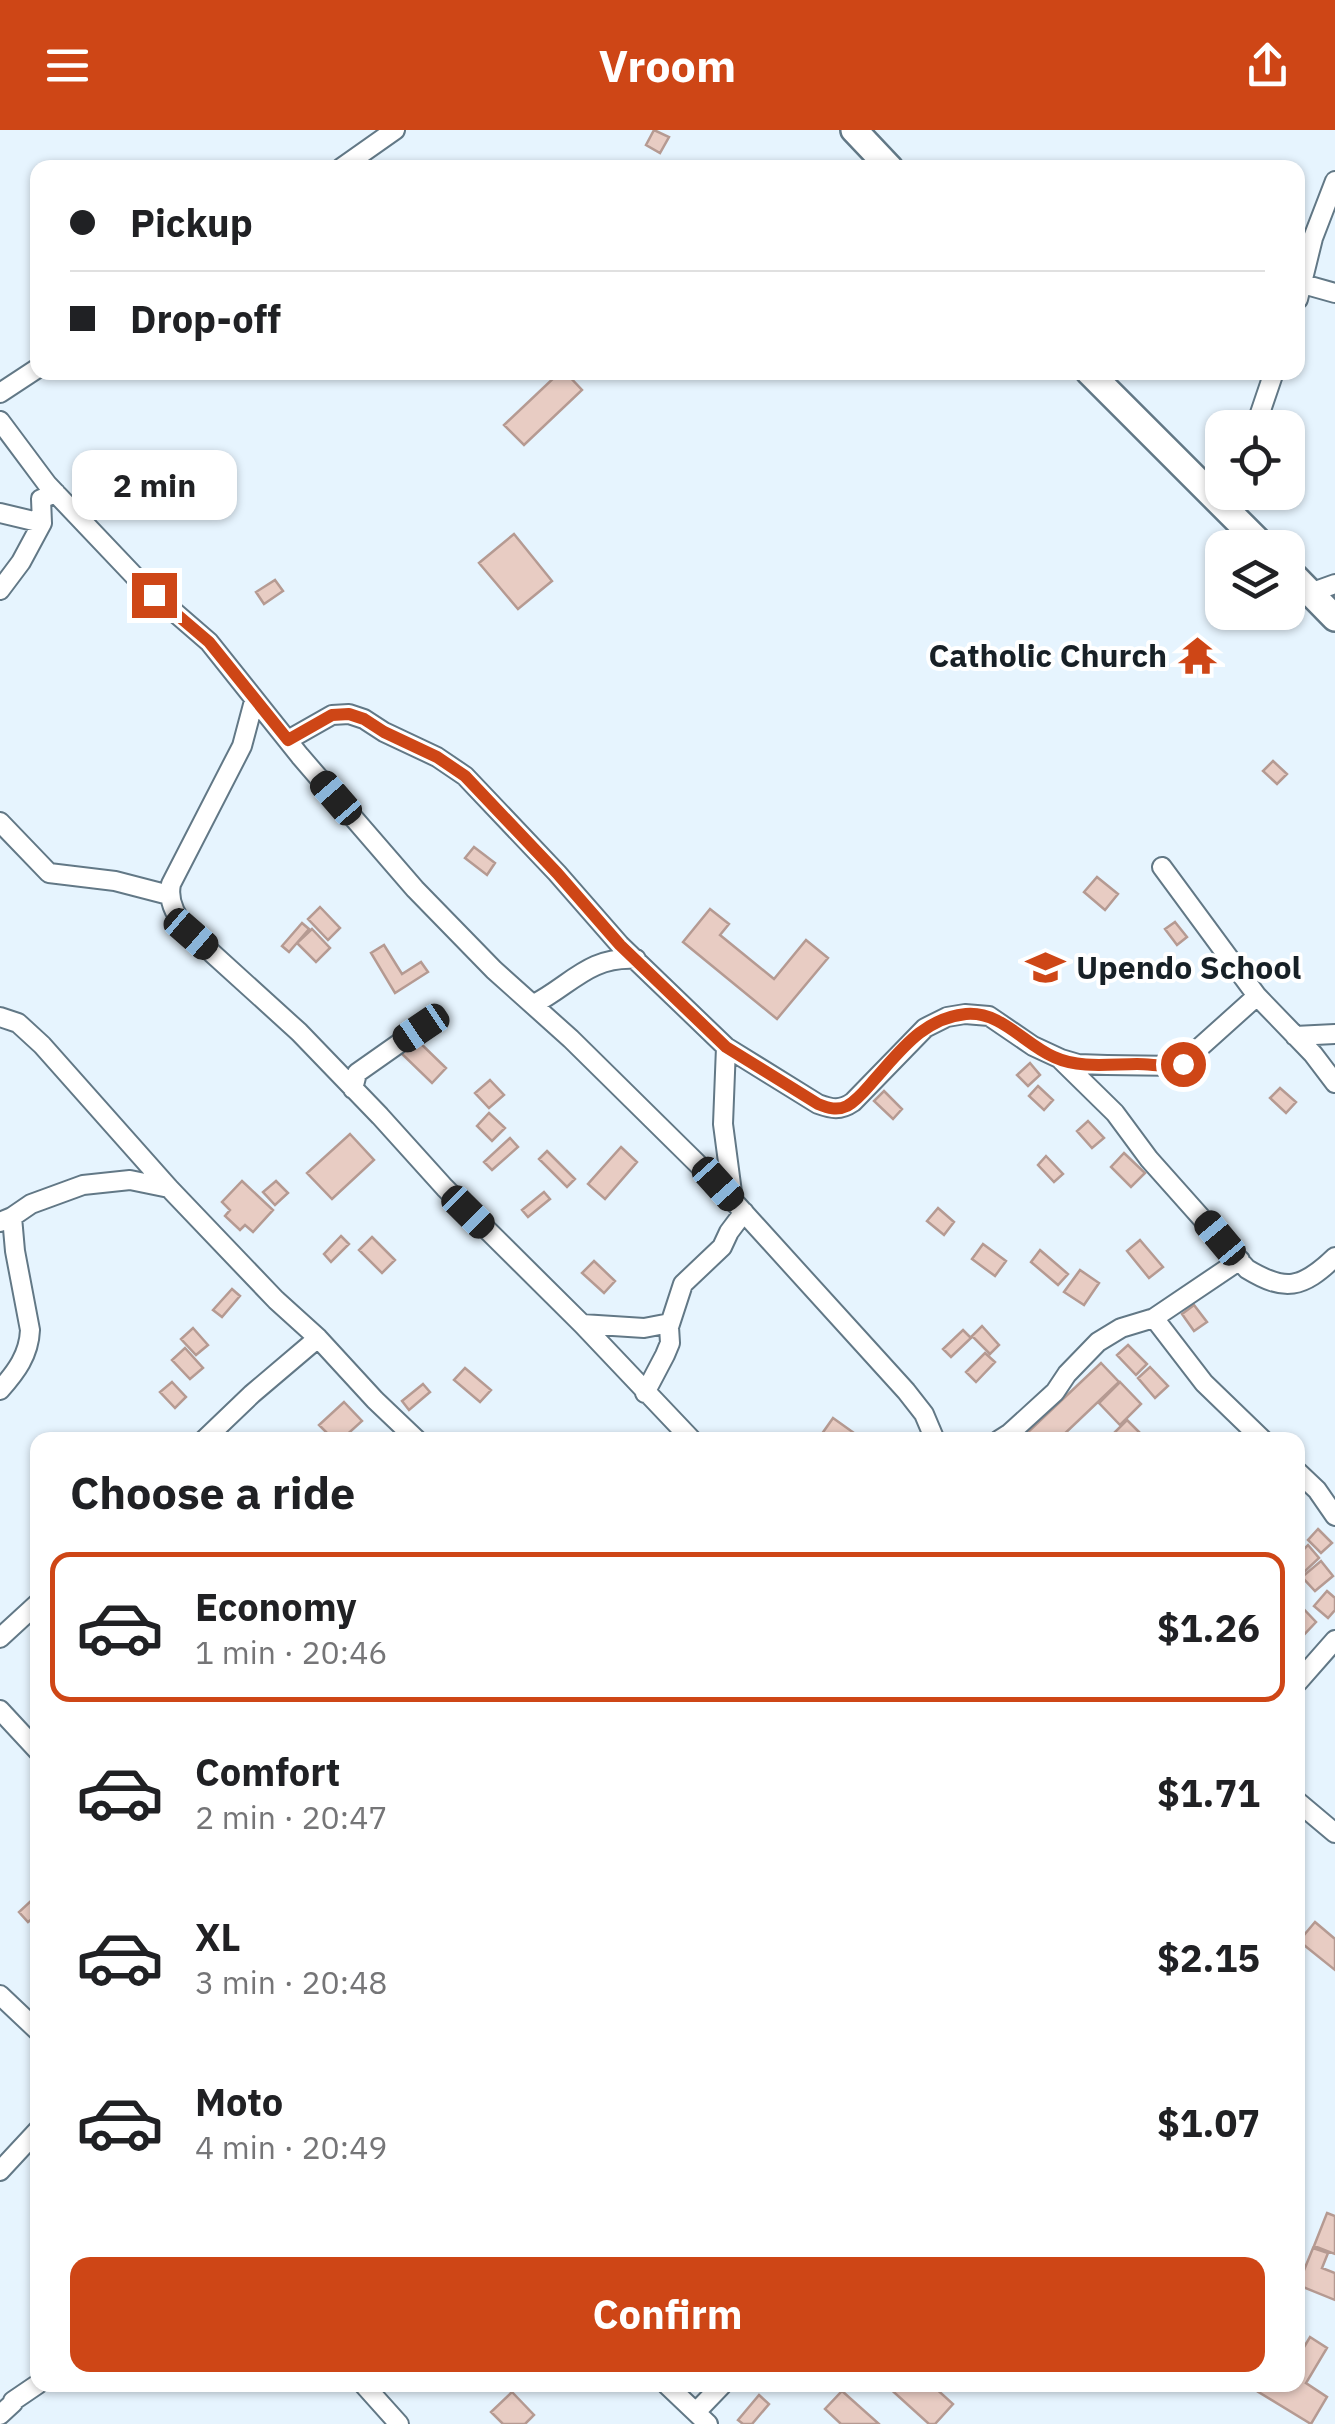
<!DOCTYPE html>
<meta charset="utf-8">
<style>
body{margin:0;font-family:"IBM Plex Sans",sans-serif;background:#f2f2f2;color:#202124;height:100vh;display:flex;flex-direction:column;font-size:38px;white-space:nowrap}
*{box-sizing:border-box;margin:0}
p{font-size:32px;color:#757577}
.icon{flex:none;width:55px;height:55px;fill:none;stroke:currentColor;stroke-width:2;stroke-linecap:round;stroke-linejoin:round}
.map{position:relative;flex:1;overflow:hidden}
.details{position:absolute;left:30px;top:1302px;width:1275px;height:960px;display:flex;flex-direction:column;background:#fff;border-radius:20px;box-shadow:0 2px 8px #0004}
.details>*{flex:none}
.top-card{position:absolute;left:30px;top:30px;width:1275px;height:220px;border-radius:20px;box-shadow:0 2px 8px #0004;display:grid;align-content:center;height:220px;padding:0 40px;background:#fff}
.controls{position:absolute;left:1205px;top:280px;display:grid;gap:20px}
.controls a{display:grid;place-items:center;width:100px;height:100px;border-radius:20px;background:#fff;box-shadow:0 2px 8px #0004;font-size:50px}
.end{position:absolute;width:45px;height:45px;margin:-22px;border:12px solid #ce4616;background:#fff;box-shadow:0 0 0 5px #fff}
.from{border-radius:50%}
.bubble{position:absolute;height:70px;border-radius:20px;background:#fff;box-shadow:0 2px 8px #0004;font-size:32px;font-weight:700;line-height:70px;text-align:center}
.car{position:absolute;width:30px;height:60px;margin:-30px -15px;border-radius:12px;box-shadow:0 0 8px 2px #0007;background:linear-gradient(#222 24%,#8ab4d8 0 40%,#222 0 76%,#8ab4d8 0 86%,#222 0)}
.top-card b{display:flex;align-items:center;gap:35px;height:95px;font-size:38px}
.top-card b+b{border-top:2px solid #e0e0e0}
.top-card i{width:25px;height:25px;background:#202124}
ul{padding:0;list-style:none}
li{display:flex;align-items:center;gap:30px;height:150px;margin:0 20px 15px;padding:0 20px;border:5px solid transparent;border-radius:20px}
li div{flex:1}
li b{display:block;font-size:38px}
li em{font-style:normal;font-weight:700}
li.selected{border-color:#ce4616}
li>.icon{width:90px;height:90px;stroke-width:1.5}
h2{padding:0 40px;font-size:45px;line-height:120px}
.action{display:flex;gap:20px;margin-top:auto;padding:20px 40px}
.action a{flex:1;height:115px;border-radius:20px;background:#ce4616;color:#fff;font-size:40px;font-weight:700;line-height:115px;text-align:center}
header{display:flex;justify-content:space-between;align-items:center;height:130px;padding:0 40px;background:#ce4616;color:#fff;font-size:45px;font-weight:700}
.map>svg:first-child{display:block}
.building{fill:#e8ccc3;stroke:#b59a92;stroke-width:2.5}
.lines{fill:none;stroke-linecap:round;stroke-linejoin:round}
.street-casing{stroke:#627886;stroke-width:22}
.secondary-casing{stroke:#627886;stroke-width:30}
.street{stroke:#fff;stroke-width:18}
.secondary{stroke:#fff;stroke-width:25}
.route{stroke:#ce4616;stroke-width:12}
.labels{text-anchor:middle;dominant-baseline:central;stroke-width:8;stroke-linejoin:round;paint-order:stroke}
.poi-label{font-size:32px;font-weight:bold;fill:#172026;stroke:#fff;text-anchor:end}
</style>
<header><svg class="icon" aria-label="menu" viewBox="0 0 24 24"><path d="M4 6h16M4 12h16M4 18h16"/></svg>Vroom<svg class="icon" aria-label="share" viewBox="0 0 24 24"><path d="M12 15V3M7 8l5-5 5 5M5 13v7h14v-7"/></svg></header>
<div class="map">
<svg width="1335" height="2294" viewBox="0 0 1335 2294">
<rect width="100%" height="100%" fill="#e6f4fe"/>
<path class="building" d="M654,0l15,7 -9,16 -14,-8z
M560,242h5l17,18 -58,55 -20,-20z
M514,404l38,47 -34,28 -39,-46z
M275,450l8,11 -19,13 -8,-12z
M1273,631l14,13 -10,10 -14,-13z
M474,717l21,16 -8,12 -22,-17z
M1097,747l21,17 -13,16 -21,-18z
M320,777l20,21 -12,12 -20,-21z
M710,779l19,15 -9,11 54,44 32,-39 22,18 -51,61 -94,-77z
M1175,792l12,15 -10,8 -12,-16z
M302,793l7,6 -20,23 -7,-6z
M312,799l18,19 -14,14 -19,-19z
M384,815l18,29 19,-12 7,10 -33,21 -24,-40z
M415,908l31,30 -14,15 -31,-30z
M1030,933l10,12 -12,11 -11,-11z
M490,950l14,15 -15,13 -14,-15z
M1038,956l15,14 -9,10 -15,-14z
M1280,958l16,14 -10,11 -16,-15z
M884,961l18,18 -9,10 -19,-18z
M489,983l16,15 -13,13 -15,-15z
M1088,991l16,17 -12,10 -15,-17z
M350,1004l24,26 -42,39 -25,-26z
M510,1008l8,9 -26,23 -8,-8z
M621,1017l16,15 -32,37 -17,-15z
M547,1021l28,28 -8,8 -28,-28z
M1124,1023l21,20 -14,14 -20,-20z
M1046,1026l17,18 -9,8 -16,-17z
M242,1051l31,29 -20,22 -8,-7 -5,5 -15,-14 5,-6 -8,-8z
M276,1051l12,12 -13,12 -12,-13z
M544,1062l6,7 -22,18 -6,-7z
M938,1078l16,14 -10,13 -17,-14z
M341,1106l8,8 -18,18 -7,-8z
M372,1107l23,23 -13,13 -23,-23z
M1140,1110l23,27 -14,11 -22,-27z
M983,1114l23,17 -11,15 -23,-17z
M1040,1120l28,24 -10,11 -27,-23z
M594,1131l21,20 -11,12 -22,-20z
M1080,1140l19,13 -15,22 -20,-13z
M232,1159l8,7 -18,21 -9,-7z
M1194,1175l13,17 -13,9 -12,-17z
M982,1196l17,19 -9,9 -18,-18z
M193,1198l15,17 -12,10 -15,-16z
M963,1200l8,8 -20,19 -8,-8z
M1128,1215l19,19 -11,11 -19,-20z
M185,1218l18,20 -13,11 -18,-19z
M985,1223l10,9 -19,20 -10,-10z
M1101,1233l18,19 -61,58h-24l-7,-7z
M1150,1237l18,19 -13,12 -17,-20z
M465,1238l26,22 -11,12 -26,-22z
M172,1252l14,15 -11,11 -15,-16z
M1120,1252l21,22 -21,21 -21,-22z
M423,1254l7,8 -21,18 -7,-9z
M344,1272l18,19 -21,19h-7l-15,-15z
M833,1288l21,15 -5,7h-27l-3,-2z
M1127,1290l20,20 -39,-1z
M1318,1399l14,14 -11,10 -13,-13z
M1308,1415l11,13 -18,17 -3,-4v-16z
M1321,1431l12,15 -18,15 -13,-14z
M1327,1461l8,7v12l-7,8 -14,-12z
M1298,1473l18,19 -18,19z
M32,1770l6,6v27l-5,-5 4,-4 -5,-5 -4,3 -9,-10z
M1315,1792l20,17v31l-36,-29z
M1327,2083l8,3v38l-21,-8z
M1313,2118l15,5 -6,15 13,5v27l-37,-15z
M1310,2207l17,11 -21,35 21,14 -16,27 -64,-39h51v-28z
M886,2255h46l21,19 -18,20h-6z
M842,2261l37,33h-38l-16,-15z
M512,2262l22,23 -9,9h-22l-12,-12z
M759,2265l10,9 -17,20h-9l-5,-4z"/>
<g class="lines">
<defs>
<path id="street" d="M341,38l54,-38
M1303,154l32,9
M1298,169l15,-61 22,-57
M0,263l38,-25
M0,291l47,63 95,100 67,58 91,114 115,133 79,81 77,69 147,145 188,207 18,23 11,26
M1255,298l19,-56
M0,383l42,10
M0,460l21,-28 21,-39 -1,-24 15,-6
M1310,463l25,-9
M254,571l-12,45 -71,138c-4,20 7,35 20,50l108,98 81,84 65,72 137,136 110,116
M288,610l44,-25 17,-1 15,5 20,13 53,25 28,19 92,97 63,72 106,102 92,57c14,5 22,7 35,-2l72,-74 22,-11 18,-3 24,2 44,30 28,13 17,5 29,1 72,1 78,-70
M0,692l49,51 66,8 54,14
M1162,737l95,129 56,58 22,29
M534,874c37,-19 55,-48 102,-45
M0,887l18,6 24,22 127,143 107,112 42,38 57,62 42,40
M1295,906l40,-2
M726,917l-3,77 10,76
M1061,930l54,53 34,46 98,110c38,23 55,20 88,-12
M353,959l4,-16 64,-45
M0,1092l12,-5 19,-13 52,-19 47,-5 39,8
M1154,1188l50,65 59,57
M582,1194l62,4 26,-5
M0,1260c16,-18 29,-35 30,-60l-15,-79 -3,-34
M645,1263l20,-38 5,-12 -1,-16 14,-43 39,-37 7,-15 15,-20
M204,1310l48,-46 66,-56
M999,1310l11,-7 45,-41 12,-18 31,-32 23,-14 33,-10 86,-58
M1298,1342l19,18 18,26
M0,1508l38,-35
M1298,1552l37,-42
M0,1580l38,41
M1298,1672l37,31
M0,1865l38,36
M0,2041l38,-41
M364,2255l35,39
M667,2255l41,39
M696,2282l26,-27
M0,2285l13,-12v-2l25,-17"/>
<path id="secondary" d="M854,0l36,38
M1089,242l176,176
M1288,440l47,48"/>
</defs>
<use href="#street" class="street-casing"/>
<use href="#secondary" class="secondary-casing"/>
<use href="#street" class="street"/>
<use href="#secondary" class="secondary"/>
</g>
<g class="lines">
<path class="route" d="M154,465l55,47 79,98 44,-25 17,-1 15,5 20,13 53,25 28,19 92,97 63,72 106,102 92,57c10,4 19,7 29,2 11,-6 20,-18 28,-27 26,-29 49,-61 91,-65 35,-3 58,30 88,43 26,12 56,7 83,7 16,0 31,4 46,0"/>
</g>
<defs>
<symbol id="temple-bare" viewBox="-9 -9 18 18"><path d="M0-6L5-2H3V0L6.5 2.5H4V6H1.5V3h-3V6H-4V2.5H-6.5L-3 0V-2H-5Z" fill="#ce4616" stroke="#fff" stroke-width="2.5" paint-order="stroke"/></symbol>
<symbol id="school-bare" viewBox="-9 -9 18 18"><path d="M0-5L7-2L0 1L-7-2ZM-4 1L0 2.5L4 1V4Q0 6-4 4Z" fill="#ce4616" stroke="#fff" stroke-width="2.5" paint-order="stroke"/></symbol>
</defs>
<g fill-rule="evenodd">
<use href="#temple-bare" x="1170" y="498" width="55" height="55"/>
<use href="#school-bare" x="1018" y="810" width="55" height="55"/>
</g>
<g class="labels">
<g class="poi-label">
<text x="1167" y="525">Catholic Church</text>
<text x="1076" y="837" text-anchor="start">Upendo School</text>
</g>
</g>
</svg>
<div class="controls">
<a><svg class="icon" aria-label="locate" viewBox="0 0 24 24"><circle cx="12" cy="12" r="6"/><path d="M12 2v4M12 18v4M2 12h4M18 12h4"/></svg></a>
<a><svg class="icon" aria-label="layers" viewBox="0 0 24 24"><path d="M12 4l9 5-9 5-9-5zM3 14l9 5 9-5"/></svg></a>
</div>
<i class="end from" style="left:1183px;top:934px"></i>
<i class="end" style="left:154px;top:465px"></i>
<div class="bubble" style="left:72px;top:320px;width:165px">2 min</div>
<i class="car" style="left:336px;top:668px;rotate:319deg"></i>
<i class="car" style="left:191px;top:804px;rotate:131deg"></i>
<i class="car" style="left:421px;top:898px;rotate:236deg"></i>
<i class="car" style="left:718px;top:1054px;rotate:138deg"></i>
<i class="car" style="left:468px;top:1082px;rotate:135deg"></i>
<i class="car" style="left:1220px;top:1108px;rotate:320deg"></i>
<div class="top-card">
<b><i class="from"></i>Pickup</b>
<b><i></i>Drop-off</b>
</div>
<section class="details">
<h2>Choose a ride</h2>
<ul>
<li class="selected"><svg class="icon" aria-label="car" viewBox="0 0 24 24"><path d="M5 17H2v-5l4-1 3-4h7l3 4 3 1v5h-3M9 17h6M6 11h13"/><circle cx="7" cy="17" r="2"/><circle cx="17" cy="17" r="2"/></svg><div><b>Economy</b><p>1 min · 20:46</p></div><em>$1.26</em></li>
<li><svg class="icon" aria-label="car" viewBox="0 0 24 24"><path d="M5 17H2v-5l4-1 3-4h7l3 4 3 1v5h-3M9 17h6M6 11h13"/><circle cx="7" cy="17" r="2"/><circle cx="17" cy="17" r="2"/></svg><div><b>Comfort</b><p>2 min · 20:47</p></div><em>$1.71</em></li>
<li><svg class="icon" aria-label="car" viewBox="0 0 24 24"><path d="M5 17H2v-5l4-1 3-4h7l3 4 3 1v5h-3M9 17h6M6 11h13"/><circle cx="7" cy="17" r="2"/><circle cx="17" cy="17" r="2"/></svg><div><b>XL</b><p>3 min · 20:48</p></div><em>$2.15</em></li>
<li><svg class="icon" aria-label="car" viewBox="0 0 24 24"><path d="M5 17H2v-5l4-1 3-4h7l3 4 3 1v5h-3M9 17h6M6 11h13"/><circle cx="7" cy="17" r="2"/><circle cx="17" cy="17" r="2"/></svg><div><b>Moto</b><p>4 min · 20:49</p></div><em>$1.07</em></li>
</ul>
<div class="action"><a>Confirm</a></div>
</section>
</div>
